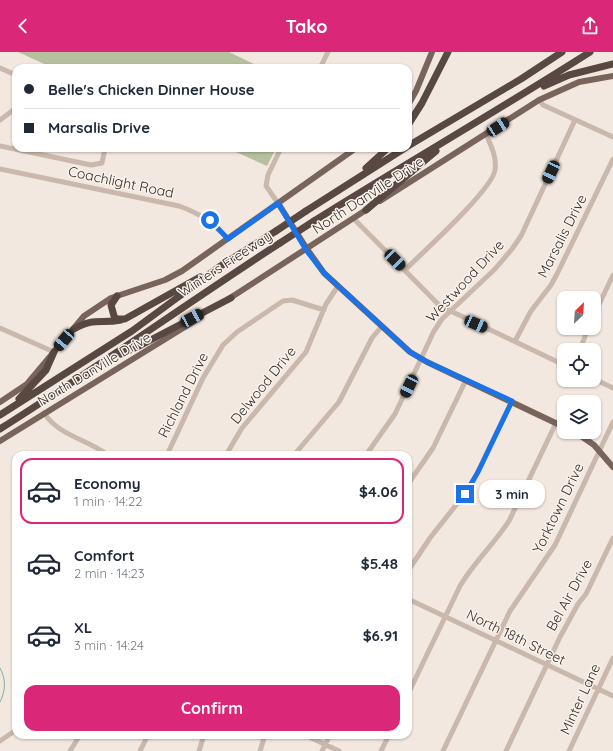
<!DOCTYPE html>
<meta charset="utf-8">
<style>
body{margin:0;font-family:Quicksand,sans-serif;background:#f2f2f3;color:#1f2937;height:100vh;display:flex;flex-direction:column;font-size:15px;white-space:nowrap}
*{box-sizing:border-box;margin:0}
p{font-size:13px;color:#747a83}
.icon{flex:none;width:22px;height:22px;fill:none;stroke:currentColor;stroke-width:2;stroke-linecap:round;stroke-linejoin:round}
.map{position:relative;flex:1;overflow:hidden}
.drawer{position:absolute;left:12px;top:399px;width:400px;height:288px;display:flex;flex-direction:column;background:#fff;border-radius:12px;box-shadow:0 1px 3px #0004}
.drawer>*{flex:none}
.banner{position:absolute;left:12px;top:12px;width:400px;height:88px;border-radius:12px;box-shadow:0 1px 3px #0004;display:grid;align-content:center;height:88px;padding:0 12px;background:#fff}
.needle{width:26px;rotate:25deg}
.buttons{position:absolute;left:557px;top:239px;display:grid;gap:8px}
.buttons a{display:grid;place-items:center;width:44px;height:44px;border-radius:8px;background:#fff;box-shadow:0 1px 3px #0004;font-size:20px}
.end{position:absolute;width:18px;height:18px;margin:-9px;border:5px solid #1a73e8;background:#fff;box-shadow:0 0 0 2px #fff}
.from{border-radius:50%}
.bubble{position:absolute;height:28px;border-radius:12px;background:#fff;box-shadow:0 1px 3px #0004;font-size:13px;font-weight:700;line-height:28px;text-align:center}
.car{position:absolute;width:12px;height:24px;margin:-12px -6px;border-radius:5px;box-shadow:0 0 3px 1px #0007;background:linear-gradient(#222 24%,#8ab4d8 0 40%,#222 0 76%,#8ab4d8 0 86%,#222 0)}
.banner b{display:flex;align-items:center;gap:14px;height:38px;font-size:15px}
.banner b+b{border-top:1px solid #e0e1e3}
.banner i{width:10px;height:10px;background:#1f2937}
ul{padding:7px 0 0;list-style:none}
li{display:flex;align-items:center;gap:12px;height:66px;margin:0 8px 6px;padding:0 4px;border:2px solid transparent;border-radius:12px}
li div{flex:1}
li b{display:block;font-size:15px}
li em{font-style:normal;font-weight:700}
li.selected{border-color:#db2777}
li>.icon{width:36px;height:36px;stroke-width:1.5}
.button{display:flex;gap:8px;margin-top:auto;padding:8px 12px}
.button a{flex:1;height:46px;border-radius:12px;background:#db2777;color:#fff;font-size:16px;font-weight:700;line-height:46px;text-align:center}
header{display:flex;justify-content:space-between;align-items:center;height:52px;padding:0 12px;background:#db2777;color:#fff;font-size:18px;font-weight:700}
.map>svg:first-child{display:block}
.green{fill:#b6c09f}
.lines{fill:none;stroke-linecap:round;stroke-linejoin:round}
.stream{stroke:#7fadae;stroke-width:1}
.minor{stroke:#c9b8ab;stroke-width:5}
.major{stroke:#79645c;stroke-width:6}
.highway{stroke:#584841;stroke-width:7}
.highway-bridge{stroke:#584841;stroke-width:7}
.route{stroke:#1a73e8;stroke-width:5}
.labels{text-anchor:middle;dominant-baseline:central;stroke-width:3;stroke-linejoin:round;paint-order:stroke}
.street-label{font-size:14px;fill:#382e2a;stroke:#f9f2eb}
</style>
<header><svg class="icon" aria-label="back" viewBox="0 0 24 24"><path d="M15 5l-7 7 7 7"/></svg>Tako<svg class="icon" aria-label="share" viewBox="0 0 24 24"><path d="M12 15V3M7 8l5-5 5 5M5 13v7h14v-7"/></svg></header>
<div class="map">
<svg width="613" height="699" viewBox="0 0 613 699">
<rect width="100%" height="100%" fill="#f2e8df"/>
<path class="green" d="M18,0h211l33,16h-209z
M227,96h49l-9,18z"/>
<g class="lines">
<path class="stream" d="M0,616c6,11 6,22 0,34"/>
<path class="minor" d="M0,16l16,7
M320,16l8,-16
M539,48l4,5 70,32
M0,68l16,-12
M0,94l91,19 11,-2 3,-15
M0,117l179,37c22,8 33,16 49,33
M278,151l-12,-17 2,-11 13,-27
M354,167l86,87 124,59
M405,218c18,-18 87,-80 90,-100 2,-13 -4,-24 -9,-36
M594,263l19,-40
M0,276l54,24
M515,289l16,-30 20,-26 6,-11 56,-115
M580,298l8,-22
M594,327l19,9
M44,361c15,23 43,26 64,42
M167,403l36,-77 20,-33 14,-13 46,-31 9,-1 32,10
M226,403l16,-27 64,-76 20,-48 12,-18
M294,403l45,-53 33,-64 10,-12
M366,403l29,-41 39,-83 8,-12 53,-50 17,-20 9,-13 54,-116
M408,432l25,-36 33,-68
M408,519l22,-33 41,-52 41,-85
M408,547l205,97
M408,642l52,-108c14,-24 34,-42 49,-65l47,-98
M305,683l34,16
M0,689l16,-11
M70,699l10,-16
M140,699l8,-16
M199,699l5,-16
M260,699l5,-16
M322,699l8,-16
M381,699l8,-16
M443,699l67,-140 45,-66 58,-123
M506,699l54,-114 18,-33 8,-10 27,-56
M569,699l44,-93"/>
<path class="major" d="M408,53l8,-14 16,-39
M380,149l159,-101 40,-18 34,-6
M278,151l29,46 17,24 86,79 17,10 137,65
M227,248l142,-92
M0,350l27,-18 57,-68 27,-18 54,-18 17,-9 174,-123
M575,380l19,13 19,22
M0,389l201,-124"/>
<path class="highway" d="M544,34l25,-11 44,-11
M408,73l14,-22 26,-51
M408,94l113,-67 41,-27
M366,116l22,-20
M366,158l70,-59
M306,159l99,-63
M314,169c91,-57 185,-111 276,-169
M117,244l-6,9 3,11 2,3h9l75,-42
M74,277c21,-12 26,-5 47,-9
M121,302l20,-9 90,-47
M19,347l27,-29 8,-18
M0,363l132,-84 87,-64 57,-36
M0,377c95,-60 186,-125 280,-186"/>
<path class="highway-bridge" d="M276,179l30,-20
M280,191l34,-22"/>
</g>
<g class="lines">
<path class="route" d="M210,168l18,19 50,-36 28,47 18,23 86,79 17,10 85,39 -34,71 -13,22"/>
</g>
<g class="labels">
<g class="street-label">
<text transform="translate(121 130) rotate(12)">Coachlight Road</text>
<text transform="translate(368 143) rotate(-33)">North Danville Drive</text>
<text transform="translate(562 184) rotate(-63)">Marsalis Drive</text>
<text transform="translate(225 212) rotate(-33)">Winters Freeway</text>
<text transform="translate(465 229) rotate(-47)">Westwood Drive</text>
<text transform="translate(94 317) rotate(-31)">North Danville Drive</text>
<text transform="translate(263 333) rotate(-51)">Delwood Drive</text>
<text transform="translate(183 343) rotate(-63)">Richland Drive</text>
<text transform="translate(558 456) rotate(-64)">Yorktown Drive</text>
<text transform="translate(569 543) rotate(-61)">Bel Air Drive</text>
<text transform="translate(516 585) rotate(26)">North 18th Street</text>
<text transform="translate(580 647) rotate(-65)">Minter Lane</text>
</g>
</g>
</svg>
<div class="buttons">
<a><svg class="needle" viewBox="-14 -14 28 28"><path d="M0-13l5 13h-10z" fill="#e53935"/><path d="M0 13l5-13h-10z" fill="#747a83"/></svg></a>
<a><svg class="icon" aria-label="locate" viewBox="0 0 24 24"><circle cx="12" cy="12" r="6"/><path d="M12 2v4M12 18v4M2 12h4M18 12h4"/></svg></a>
<a><svg class="icon" aria-label="layers" viewBox="0 0 24 24"><path d="M12 4l9 5-9 5-9-5zM3 14l9 5 9-5"/></svg></a>
</div>
<i class="end from" style="left:210px;top:168px"></i>
<i class="end" style="left:465px;top:442px"></i>
<div class="bubble" style="left:479px;top:428px;width:66px">3 min</div>
<i class="car" style="left:498px;top:75px;rotate:57deg"></i>
<i class="car" style="left:551px;top:120px;rotate:205deg"></i>
<i class="car" style="left:395px;top:208px;rotate:135deg"></i>
<i class="car" style="left:192px;top:266px;rotate:62deg"></i>
<i class="car" style="left:476px;top:272px;rotate:114deg"></i>
<i class="car" style="left:64px;top:288px;rotate:220deg"></i>
<i class="car" style="left:409px;top:334px;rotate:206deg"></i>
<div class="banner">
<b><i class="from"></i>Belle's Chicken Dinner House</b>
<b><i></i>Marsalis Drive</b>
</div>
<section class="drawer">
<ul>
<li class="selected"><svg class="icon" aria-label="car" viewBox="0 0 24 24"><path d="M5 17H2v-5l4-1 3-4h7l3 4 3 1v5h-3M9 17h6M6 11h13"/><circle cx="7" cy="17" r="2"/><circle cx="17" cy="17" r="2"/></svg><div><b>Economy</b><p>1 min · 14:22</p></div><em>$4.06</em></li>
<li><svg class="icon" aria-label="car" viewBox="0 0 24 24"><path d="M5 17H2v-5l4-1 3-4h7l3 4 3 1v5h-3M9 17h6M6 11h13"/><circle cx="7" cy="17" r="2"/><circle cx="17" cy="17" r="2"/></svg><div><b>Comfort</b><p>2 min · 14:23</p></div><em>$5.48</em></li>
<li><svg class="icon" aria-label="car" viewBox="0 0 24 24"><path d="M5 17H2v-5l4-1 3-4h7l3 4 3 1v5h-3M9 17h6M6 11h13"/><circle cx="7" cy="17" r="2"/><circle cx="17" cy="17" r="2"/></svg><div><b>XL</b><p>3 min · 14:24</p></div><em>$6.91</em></li>
</ul>
<div class="button"><a>Confirm</a></div>
</section>
</div>
